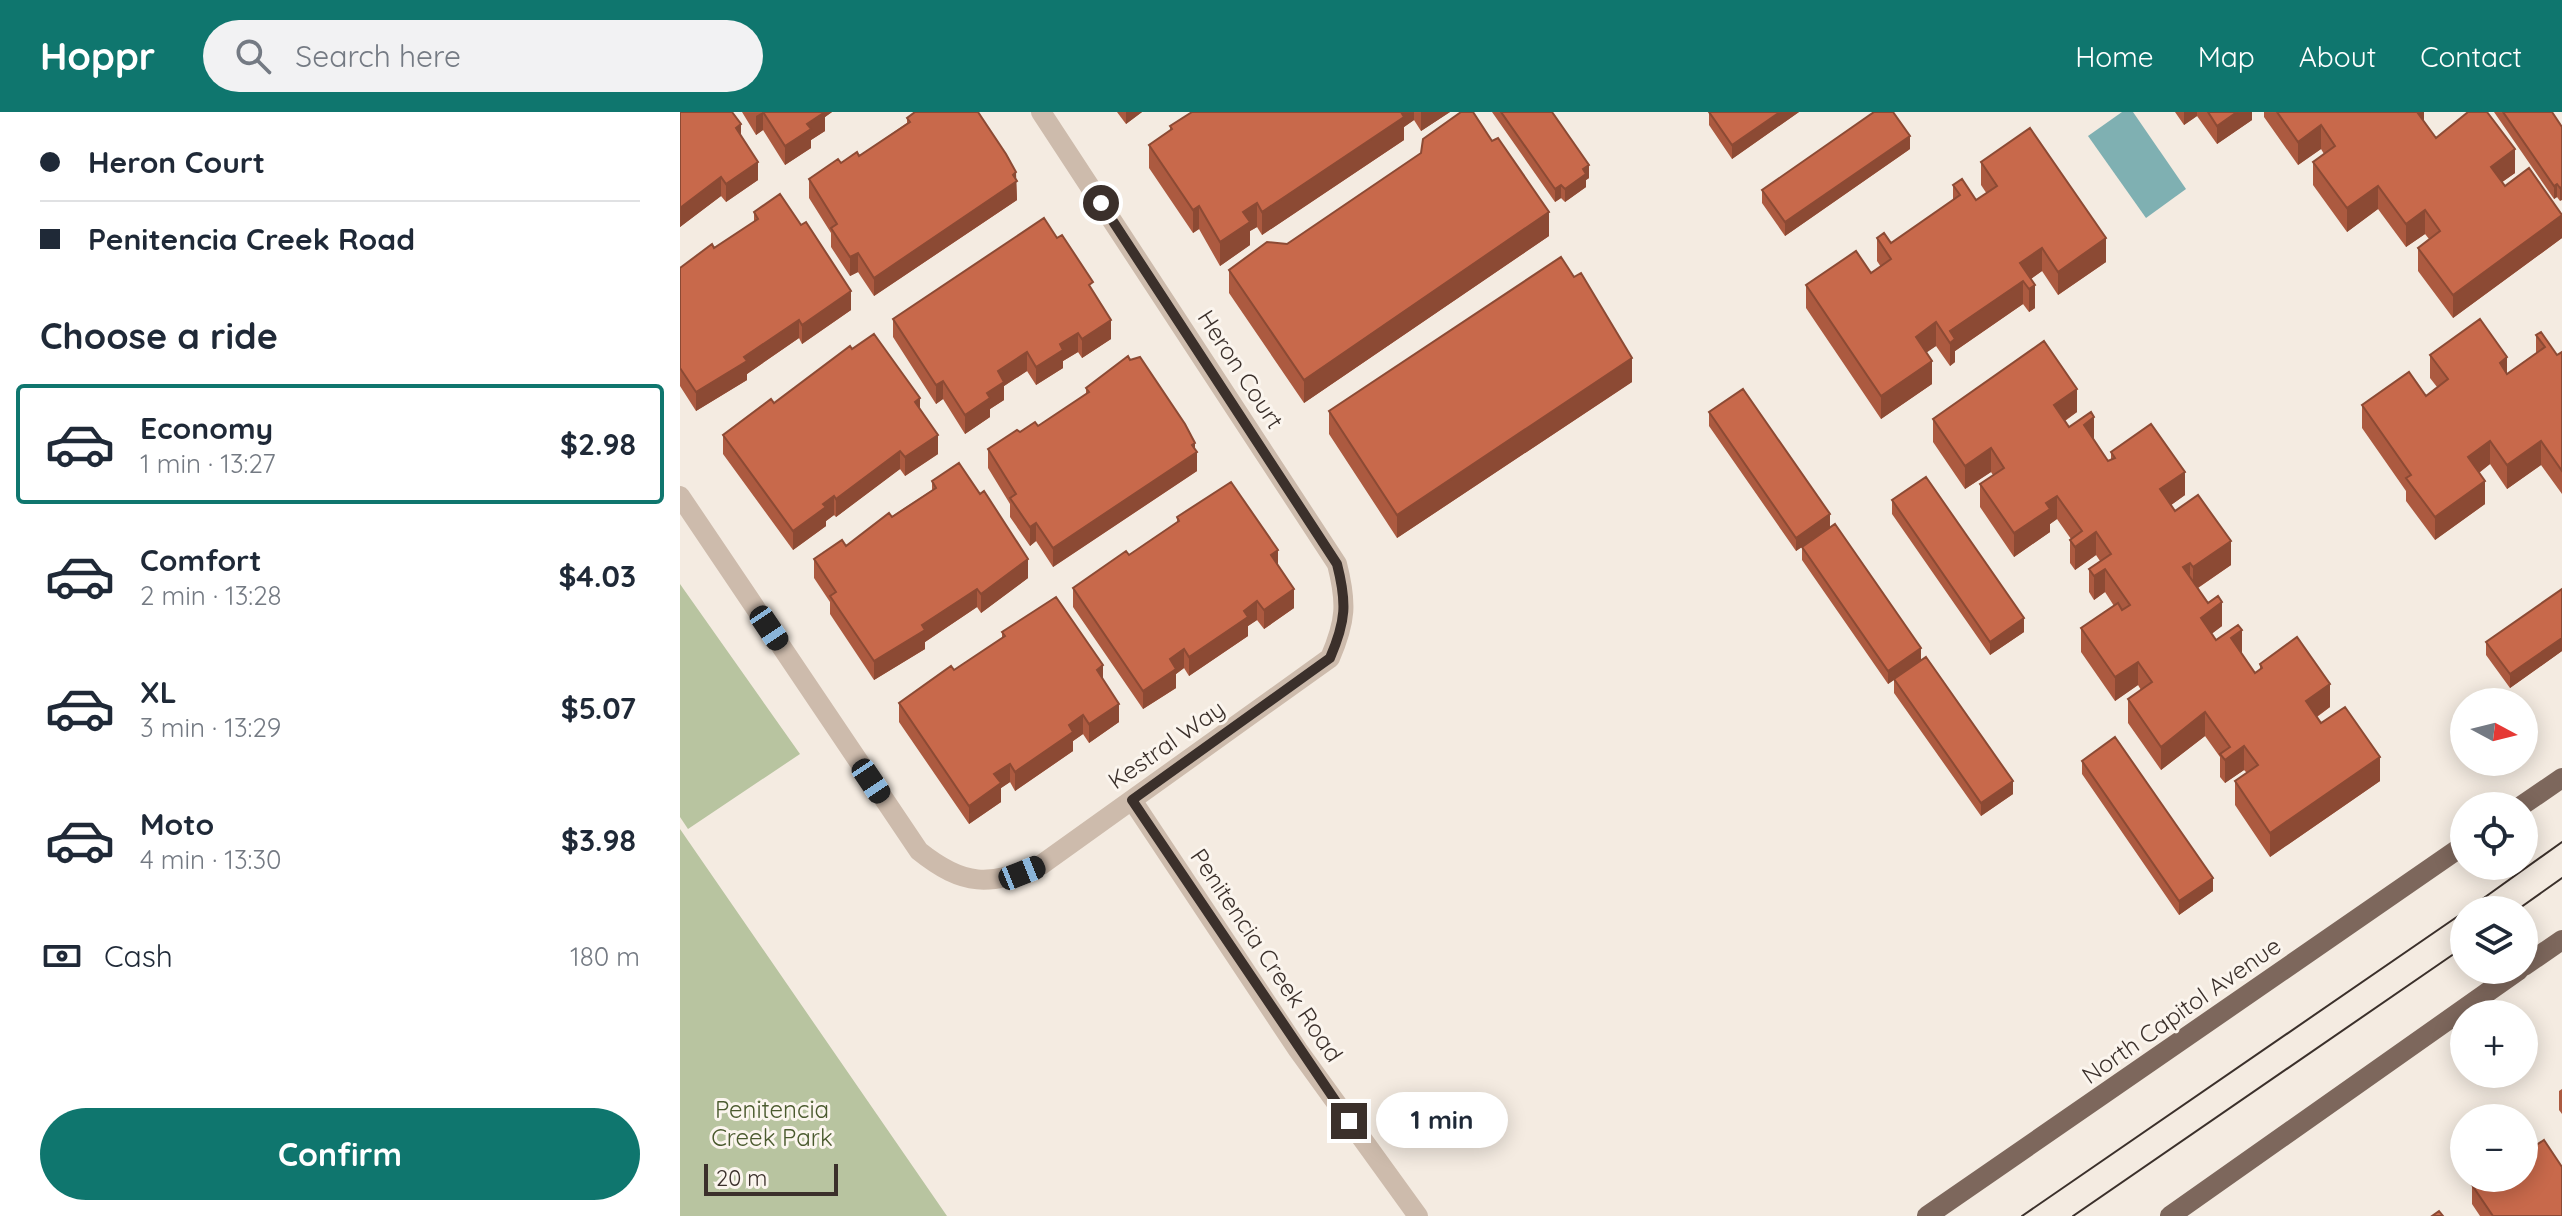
<!DOCTYPE html>
<meta charset="utf-8">
<style>
body{margin:0;font-family:Quicksand,sans-serif;background:#f2f2f3;color:#1f2937;height:100vh;display:flex;flex-direction:column;font-size:30px;white-space:nowrap}
*{box-sizing:border-box;margin:0}
p{font-size:26px;color:#747a83}
.icon{flex:none;width:44px;height:44px;fill:none;stroke:currentColor;stroke-width:2;stroke-linecap:round;stroke-linejoin:round}
.map{position:relative;flex:1;overflow:hidden}
.details{display:flex;flex-direction:column;background:#fff;width:680px}
.details>*{flex:none}
.banner{display:grid;align-content:center;height:176px;padding:0 40px;background:#fff}
.needle{width:52px;rotate:97deg}
.tools{position:absolute;left:1770px;top:576px;display:grid;gap:16px}
.tools a{display:grid;place-items:center;width:88px;height:88px;border-radius:50%;background:#fff;box-shadow:0 4px 20px #0003;font-size:40px}
.scale{position:absolute;left:24px;bottom:20px;width:134px;box-sizing:border-box;padding-left:8px;border:4px solid #3b302b;border-top:0;font-size:22px;line-height:28px;white-space:nowrap;color:#3b302b;-webkit-text-stroke:6px #fbf5ee;paint-order:stroke}
.end{position:absolute;width:36px;height:36px;margin:-18px;border:10px solid #3b302b;background:#fff;box-shadow:0 0 0 4px #fff}
.from{border-radius:50%}
.bubble{position:absolute;height:56px;border-radius:28px;background:#fff;box-shadow:0 4px 20px #0003;font-size:26px;font-weight:700;line-height:56px;text-align:center}
.car{position:absolute;width:24px;height:48px;margin:-24px -12px;border-radius:10px;box-shadow:0 0 6px 2px #0007;background:linear-gradient(#222 24%,#8ab4d8 0 40%,#222 0 76%,#8ab4d8 0 86%,#222 0)}
.banner b{display:flex;align-items:center;gap:28px;height:76px;font-size:30px}
.banner b+b{border-top:2px solid #e0e1e3}
.banner i{width:20px;height:20px;background:#1f2937}
ul{padding:0;list-style:none}
li{display:flex;align-items:center;gap:24px;height:120px;margin:0 16px 12px;padding:0 24px;border:4px solid transparent;border-radius:8px}
li div{flex:1}
li b{display:block;font-size:30px}
li em{font-style:normal;font-weight:700}
li.current{border-color:#0f766e}
li>.icon{width:72px;height:72px;stroke-width:1.5}
h2{padding:0 40px;font-size:36px;line-height:96px}
.pay{display:flex;align-items:center;gap:20px;height:88px;padding:0 40px;font-size:30px}
.pay p{margin-inline-start:auto}
.cta{display:flex;gap:16px;margin-top:auto;padding:16px 40px}
.cta a{flex:1;height:92px;border-radius:48px;background:#0f766e;color:#fff;font-size:32px;font-weight:700;line-height:92px;text-align:center}
header{display:flex;align-items:center;gap:48px;box-sizing:border-box;height:112px;padding:0 40px;background:#0f766e;color:#fff}
header strong{font-size:38px}
nav{display:flex;gap:44px;margin-inline-start:auto;font-size:28px}
.search{width:560px;height:72px;background:#f2f2f3;display:flex;align-items:center;gap:20px;box-sizing:border-box;padding:0 28px;border-radius:44px;color:#747a83;font-size:30px}
main{display:flex;flex:1;min-height:0}
.map>svg:first-child{display:block}
.green{fill:#b8c4a0}
.water{fill:#7fb0b2}
.lines{fill:none;stroke-linecap:round;stroke-linejoin:round}
.minor{stroke:#cdbbac;stroke-width:20}
.major{stroke:#7d675c;stroke-width:20}
.tram{stroke:#3b302b;stroke-width:2}
.wall{fill:#ac5a40}
.shaded-wall{fill:#8c4a34}
.building{fill:#c8694b;stroke:#8c4a34;stroke-width:2}
.route{stroke:#3b302b;stroke-width:10}
.labels{text-anchor:middle;dominant-baseline:central;stroke-width:6;stroke-linejoin:round;paint-order:stroke}
.street-label{font-size:24px;fill:#3b302b;stroke:#fbf5ee}
.park-label{font-size:24px;fill:#4a5a2e;stroke:#fbf5ee}
</style>
<header>
<strong>Hoppr</strong>
<div class="search"><svg class="icon" aria-label="search" viewBox="0 0 24 24"><circle cx="10" cy="10" r="6"/><path d="M15 15l6 6"/></svg>Search here</div>
<nav><a>Home</a><a>Map</a><a>About</a><a>Contact</a></nav>
</header>
<main>
<section class="details">
<div class="banner">
<b><i class="from"></i>Heron Court</b>
<b><i></i>Penitencia Creek Road</b>
</div>
<h2>Choose a ride</h2>
<ul>
<li class="current"><svg class="icon" aria-label="car" viewBox="0 0 24 24"><path d="M5 17H2v-5l4-1 3-4h7l3 4 3 1v5h-3M9 17h6M6 11h13"/><circle cx="7" cy="17" r="2"/><circle cx="17" cy="17" r="2"/></svg><div><b>Economy</b><p>1 min · 13:27</p></div><em>$2.98</em></li>
<li><svg class="icon" aria-label="car" viewBox="0 0 24 24"><path d="M5 17H2v-5l4-1 3-4h7l3 4 3 1v5h-3M9 17h6M6 11h13"/><circle cx="7" cy="17" r="2"/><circle cx="17" cy="17" r="2"/></svg><div><b>Comfort</b><p>2 min · 13:28</p></div><em>$4.03</em></li>
<li><svg class="icon" aria-label="car" viewBox="0 0 24 24"><path d="M5 17H2v-5l4-1 3-4h7l3 4 3 1v5h-3M9 17h6M6 11h13"/><circle cx="7" cy="17" r="2"/><circle cx="17" cy="17" r="2"/></svg><div><b>XL</b><p>3 min · 13:29</p></div><em>$5.07</em></li>
<li><svg class="icon" aria-label="car" viewBox="0 0 24 24"><path d="M5 17H2v-5l4-1 3-4h7l3 4 3 1v5h-3M9 17h6M6 11h13"/><circle cx="7" cy="17" r="2"/><circle cx="17" cy="17" r="2"/></svg><div><b>Moto</b><p>4 min · 13:30</p></div><em>$3.98</em></li>
</ul>
<div class="pay"><svg class="icon" aria-label="cash" viewBox="0 0 24 24"><path d="M3 7h18v10H3z"/><circle cx="12" cy="12" r="2"/></svg>Cash<p>180 m</p></div>
<div class="cta"><a>Confirm</a></div>
</section>
<div class="map">
<svg width="1882" height="1104" viewBox="0 0 1882 1104">
<rect width="100%" height="100%" fill="#f4ebe1"/>
<path class="green" d="M0,472l120,170 -112,75 -8,-12z
M0,717l267,387h-267z"/>
<path class="water" d="M1442,0h11l53,77 -40,29 -58,-82z"/>
<g class="lines">
<path class="minor" d="M0,384l239,355c45,36 70,35 122,14l289,-207c16,-37 17,-55 7,-94l-296,-452
M452,688l166,250 120,166"/>
<path class="major" d="M1841,694l41,-28
M1844,854l38,-26
M1247,1104l537,-371
M1490,1104l349,-246"/>
<path class="tram" d="M1787,798l95,-68
M1837,798l45,-32
M1342,1104l442,-304
M1393,1104l391,-269"/>
</g>
<path class="wall" d="M0,0l61,25 17,43 -32,22 -5,-6 -41,31z
M62,0h90l-7,5v14l-14,9v8l-26,17 -22,-35 -7,5z
M437,0h25l-16,12z
M512,0h258l-29,19 -7,-11 -10,7v13l-142,95 -5,-8 -7,4v14l-30,21 -21,-37 -6,4 -44,-65v-23l21,-15v-4z
M812,0h60l37,66 -3,2v7l-21,15 -4,-4 -6,4z
M1029,0h90l-67,47 -23,-34z
M1495,0h77v8l-35,24 -20,-28 -13,9z
M1584,0h160l-1,8 13,18 79,35 -13,9 3,4 57,52 -109,80 -35,-47v-23l11,-9 -4,-5 -19,13 -28,-38 -31,23 -34,-47v-23l11,-8 -3,-5 -23,16 -34,-48z
M1814,0h58l10,15 -2,74 -3,-4 -3,2z
M227,6l109,62 1,20 -143,96 -16,-24 -8,4 -19,-29v-14l-22,-35v-19l32,-16 18,-7 48,-33z
M1230,37l-125,87 -23,-33v-13z
M1301,50l125,100 -48,33 -16,-24 -11,8 4,29 -6,4 -6,-8 -68,47v11l-5,4 -14,-20 -10,6 6,32 -51,35 -75,-111v-23l65,-12 10,-6 -4,-6v-23l14,5 62,-43v-15l23,15 11,-6 -6,-9z
M74,100l97,98 -49,34 -3,-6 -52,36v6l-51,31 -16,-25v-118l34,-20 40,-26z
M869,124l-245,167 -75,-110v-23l58,-26z
M413,179l18,48 -29,19 -4,-6 -15,9v7l-27,17 -9,-14 -23,15v14l-14,9v8l-25,17 -22,-35 -7,5 -43,-67v-18z
M1856,223l21,20 5,-3v142l-21,-29 -34,24 -17,-25 -11,9 6,31 -50,36 -29,-39v-10l-44,-63v-23l64,-9 11,-9 -7,-9v-23l77,2v17l29,-21z
M172,237l68,61 18,44 -33,22 -5,-7 -64,48 -2,-2 -8,6v5l-33,24 -70,-96v-19l51,-32z
M952,270l-235,156 -68,-104v-23z
M406,276l109,61 2,22 -144,96 -17,-26 -6,5 -20,-29v-13l-22,-36v-19l32,-17 18,-6 48,-32z
M1029,300l121,115 183,267 -32,22 -87,-123v-13l-6,4 -86,-124v-13l-6,4 -87,-125z
M1397,300l-12,9 4,6 25,14 14,20 3,-1v-8l74,43 -14,10 4,6 56,54 -33,23 24,38 -11,8 5,6 26,14 13,19 5,-3v-6l70,43 -13,10 4,6 59,58 -110,76 -35,-52v-24l12,-8 -3,-3 -19,13 -5,-6v-20l-15,-21 -44,34 -33,-47v-24l13,-9 -3,-5 -23,16 -34,-49v-24l33,-22 -9,-14 -11,8 -5,-8v-23l11,-8 -4,-6 -21,15 -5,-7v-23l1,-1 -14,-20 -7,5v8l-36,25 -34,-50v-23l13,-9 -2,-3 -26,17 -32,-47v-23z
M252,369l96,97 -47,35 -4,-6 -52,35v7l-51,31 -44,-66v-12l-16,-24v-19l32,-13 86,-56z
M1212,388l132,132 -34,23 -98,-141z
M497,405l101,48 16,43 -30,21 -7,-9 -9,6v10l-59,40 -5,-8 -8,6v14l-33,21 -70,-102v-19l56,-33 48,-32z
M1882,477v62l-52,37 -24,-33v-13z
M322,520l101,48 16,42 -30,21 -6,-9 -10,7v10l-58,40 -5,-9 -9,6v14l-32,22 -70,-102v-19l55,-33 48,-32z
M1402,649l131,130 -34,24 -97,-141z
M1882,977v25l-3,-4v-19z
M1792,1073l90,31h-82l-8,-12z"/>
<path class="shaded-wall" d="M83,0v18l-7,5v-19z
M138,0h14l-7,5v14l-14,9v8l-26,17v-19z
M446,0h16l-16,12z
M718,0h16v8l-10,7v13l-142,95v-23z
M741,0h29l-29,19z
M1100,0h19l-67,47v-14z
M1504,0h13v4l-13,9z
M1557,0h15v8l-35,24v-18z
M1732,0h12v8l-12,8z
M61,12v19l-5,-15z
M1641,13v24l-23,16v-23z
M1230,24v13l-125,87v-14z
M1835,37v24l-24,17v-23z
M78,50v18l-32,22v-18z
M909,53v13l-3,2v7l-21,15v-13l18,-20z
M336,60l1,28 -143,96v-18z
M41,65v19l-41,31v-19z
M1877,72v13l-3,2v-13z
M881,73v13l-6,4v-13z
M1698,74v23l-31,23v-24z
M1882,75v13l-2,1v-13z
M577,91v24l-7,4v14l-30,21v-24l23,-30z
M519,94v23l-6,4v-23z
M1745,98v24l-19,13v-23z
M869,100v24l-245,167v-23z
M1882,103v23l-109,80v-23z
M1426,126v24l-48,33v-23z
M1362,136v23l-17,12 -2,-2v23l-68,47v11l-5,4v-35l70,-68z
M178,141v19l-8,4v-19z
M1355,173v23l-6,4v-23z
M171,179v19l-49,34v-19z
M119,208v18l-52,36v6l-51,31v-19l48,-35z
M431,208v19l-29,19v-19z
M1256,210v24l-20,14v-23z
M398,221v19l-15,9v7l-27,17v-18l24,-23z
M347,240v19l-23,15v14l-14,9v8l-25,17v-19l22,-22 11,-22z
M1827,245v24l-7,-18z
M952,246v24l-235,156v-23z
M1252,249v23l-51,35v-23z
M263,269v18l-7,5v-19z
M1397,277v23l-23,16v-23z
M240,286v18l-5,-14z
M1414,305v24l-10,-16z
M258,323v19l-33,22v-19z
M1810,329v23l-22,17v-24z
M1861,329v24l-34,24v-24z
M515,331v10l2,-1v19l-144,96v-19z
M1311,336v24l-26,17v-23z
M220,339v18l-64,48v-18z
M1505,360v23l-25,18v-24z
M1805,369v23l-50,36v-23z
M154,384v19l-8,6v5l-33,24v-19l30,-27z
M1377,384v23l-7,5v8l-36,25v-24l32,-30z
M1150,402v13l-34,24v-13z
M356,411v18l-6,5v-19z
M1416,420v23l-21,15v-23z
M1551,429v24l-38,26v-24z
M598,438v19l-7,-14z
M348,447v19l-47,35v-19z
M1510,451v23l-7,-19z
M1425,457v23l-11,8v-24z
M297,477v18l-52,35v7l-51,31v-19l48,-36z
M614,477v19l-30,21v-19z
M577,489v19l-9,6v10l-59,40v-19l55,-46z
M1542,490v24l-21,16v-24z
M1344,506v14l-34,23v-13z
M1562,518v24l-11,-16z
M1882,526v13l-52,37v-14z
M1241,536v13l-33,23v-13z
M504,537v19l-8,6v14l-33,21v-18l27,-32z
M1458,550v23l-23,16v-24z
M423,553v19l-6,-14z
M1650,572v23l-24,17v-23z
M439,592v18l-30,21v-19z
M1525,600v24l-44,34v-23z
M403,603v19l-10,7v10l-58,40v-19l54,-47z
M1564,634v24l-19,13v-23z
M1700,645v24l-110,76v-24z
M330,652v18l-9,6v14l-32,22v-18l25,-32z
M1333,669v13l-32,22v-13z
M1533,766v13l-34,24v-14z"/>
<path class="building" d="M0,0h52l9,12 -5,4 22,34 -32,22 -5,-7 -41,31z
M83,0h62l-18,12 4,5 -26,17z
M235,0h63l28,42 10,18 -3,3 4,6 -143,97 -16,-25 -8,4 -19,-29 6,-4 -28,-45 29,-20 3,4 16,-11 2,4 51,-34 -3,-4z
M512,0h209l3,5 -142,95 -5,-9 -14,9 7,10 -30,20 -21,-36 -6,4 -44,-65 23,-16 -2,-3z
M781,0h12l19,29 6,-3 51,74 -245,168 -75,-110 38,-28 20,2 134,-91 2,-14z
M821,0h51l37,53 -6,4 3,5 -21,15 -4,-4 -6,4z
M1029,0h71l-48,33z
M1194,0h19l17,24 -125,86 -23,-32z
M1528,0h29l-20,14z
M1597,0h140l19,26 32,-26h19l28,37 -24,18 14,19 24,-18 33,47 -109,80 -35,-47 22,-17 -15,-21 -19,14 -28,-38 -31,22 -34,-46 22,-16 -14,-21 -23,17z
M1823,0h49l10,15v60l-2,1 -3,-4 -3,2z
M1350,16l76,110 -48,34 -16,-24 -22,15 15,22 -6,4 -6,-8 -73,50 5,8 -5,4 -14,-21 -20,15 16,24 -51,35 -75,-111 50,-34 15,22 20,-14 -14,-21 7,-5 7,10 69,-48 -7,-10 9,-6 14,21 21,-14 -16,-24z
M100,82l21,31 5,-3 45,69 -49,34 -3,-5 -55,37 3,4 -51,31 -16,-24v-100l32,-24 2,4 44,-29 -4,-7z
M364,106l13,20 5,-3 31,47 -4,3 22,35 -29,19 -4,-6 -18,11 3,6 -27,17 -9,-15 -29,19 6,11 -17,11 3,5 -25,17 -22,-34 -7,4 -43,-66z
M881,145l13,20 7,-4 51,85 -235,157 -68,-104z
M1800,207l27,38 -7,6 7,11 38,-27 -9,-12 5,-3 16,23 5,-3v119l-21,-30 -34,24 -17,-24 -22,16 17,24 -50,36 -29,-39 5,-3 -49,-70 47,-33 17,24 22,-17 -18,-24z
M194,222l46,64 -5,4 23,33 -33,22 -5,-6 -64,48 -2,-3 -11,8 3,3 -33,24 -70,-96 48,-36 3,4 76,-57 2,3z
M1364,229l33,48 -23,16 15,22 22,-15 3,5 -10,8 24,36 7,-3 -4,-6 40,-28 34,48 -25,17 15,22 23,-16 33,46 -38,26 -3,-4 -7,4 25,36 10,-7 4,6 -21,16 15,22 22,-15 4,5 -11,8 24,35 7,-5 -2,-4 37,-27 33,47 -24,17 15,22 24,-16 35,50 -110,76 -35,-52 23,-16 -14,-19 -19,14 -5,-6 10,-7 -25,-35 -44,35 -33,-48 24,-17 -14,-20 -23,15 -34,-49 37,-25 4,7 8,-5 -25,-36 -11,7 -5,-7 22,-15 -15,-22 -21,15 -5,-7 12,-9 -25,-35 -11,7 4,6 -36,24 -34,-49 24,-16 -13,-20 -26,18 -32,-47z
M448,244l2,4 10,-3 45,67 10,19 -3,2 5,7 -144,96 -17,-25 -6,4 -20,-29 6,-4 -28,-45 29,-19 3,2 15,-10 3,4 51,-34 -3,-4z
M1063,277l87,125 -34,24 -87,-126z
M279,351l21,31 4,-3 44,68 -47,35 -4,-5 -55,36 3,5 -51,31 -44,-65 6,-4 -22,-33 28,-19 4,6 43,-33 3,4 44,-29 -4,-7z
M1246,365l98,141 -34,24 -98,-142z
M551,370l47,68 -7,5 23,34 -30,21 -7,-9 -13,10 4,6 -59,40 -5,-8 -14,10 6,10 -33,22 -70,-103 53,-37 3,4 50,-34 -2,-4z
M1155,412l86,124 -33,23 -86,-124z
M1882,477v49l-52,36 -24,-32z
M376,485l47,68 -6,5 22,34 -30,20 -6,-9 -14,10 4,7 -58,40 -5,-8 -16,10 7,9 -32,23 -70,-103 52,-37 3,4 51,-34 -3,-4z
M1246,545l87,124 -32,22 -87,-124z
M1435,625l98,141 -34,23 -97,-140z
M1864,1028l18,27v49h-69l-21,-31 11,-7h41v-25z
M1759,1099l4,5h-11z"/>
<g class="lines">
<path class="route" d="M421,91l236,361c10,39 9,57 -7,94l-198,142 217,321"/>
</g>
<g class="labels">
<g class="street-label">
<text transform="translate(561 257) rotate(57)">Heron Court</text>
<text transform="translate(486 632) rotate(-35)">Kestral Way</text>
<text transform="translate(587 843) rotate(56)">Penitencia Creek Road</text>
<text transform="translate(1501 898) rotate(-35)">North Capitol Avenue</text>
</g>
<g class="park-label">
<text x="92" y="997">Penitencia<tspan x="92" dy="28">Creek Park</tspan></text>
</g>
</g>
</svg>
<div class="tools">
<a><svg class="needle" viewBox="-14 -14 28 28"><path d="M0-13l5 13h-10z" fill="#e53935"/><path d="M0 13l5-13h-10z" fill="#747a83"/></svg></a>
<a><svg class="icon" aria-label="locate" viewBox="0 0 24 24"><circle cx="12" cy="12" r="6"/><path d="M12 2v4M12 18v4M2 12h4M18 12h4"/></svg></a>
<a><svg class="icon" aria-label="layers" viewBox="0 0 24 24"><path d="M12 4l9 5-9 5-9-5zM3 14l9 5 9-5"/></svg></a>
<a>+</a>
<a>−</a>
</div>
<div class="scale">20 m</div>
<i class="end from" style="left:421px;top:91px"></i>
<i class="end" style="left:669px;top:1009px"></i>
<div class="bubble" style="left:696px;top:980px;width:132px">1 min</div>
<i class="car" style="left:89px;top:516px;rotate:146deg"></i>
<i class="car" style="left:191px;top:669px;rotate:146deg"></i>
<i class="car" style="left:342px;top:761px;rotate:68deg"></i>
</div>
</main>
